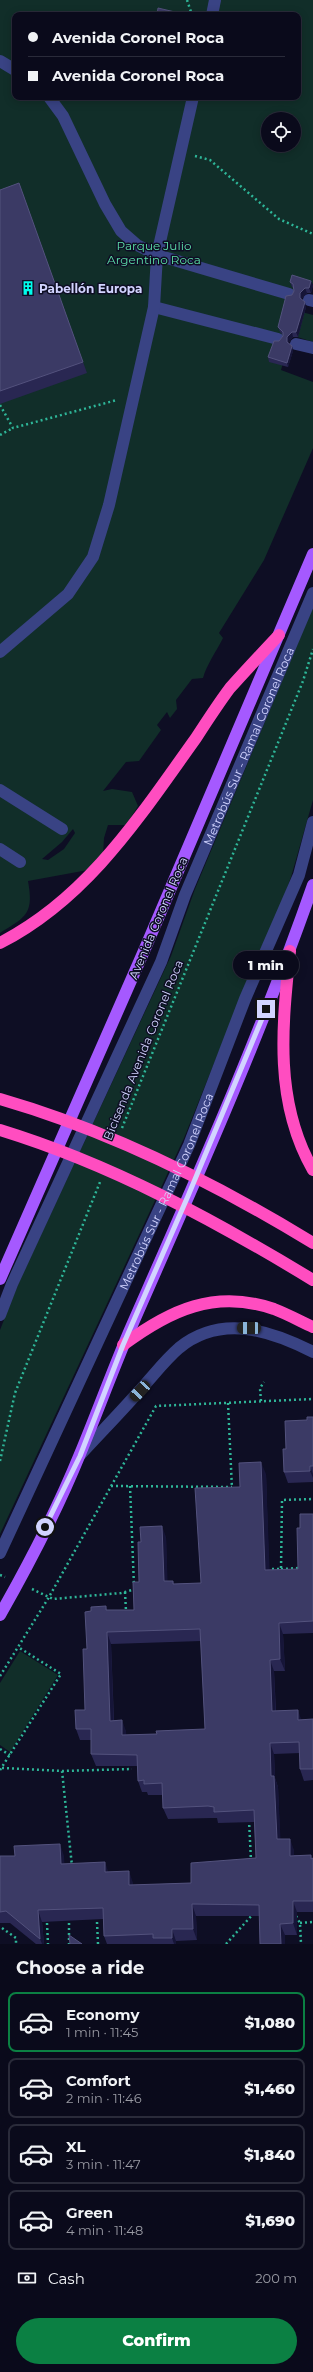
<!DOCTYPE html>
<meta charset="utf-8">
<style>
body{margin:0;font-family:Montserrat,sans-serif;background:#131324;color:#f1f3f6;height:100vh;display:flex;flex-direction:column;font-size:15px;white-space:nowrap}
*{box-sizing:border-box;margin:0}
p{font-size:13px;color:#999aa3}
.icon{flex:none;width:22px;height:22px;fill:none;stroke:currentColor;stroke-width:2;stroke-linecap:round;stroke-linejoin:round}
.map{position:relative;height:1944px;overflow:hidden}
.details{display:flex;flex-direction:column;background:#0a0a1b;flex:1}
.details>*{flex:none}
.guide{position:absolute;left:12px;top:12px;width:289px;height:88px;border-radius:8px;box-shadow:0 2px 10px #0003,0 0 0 1px #2a2b3a;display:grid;align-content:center;height:88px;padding:0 16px;background:#0a0a1b}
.controls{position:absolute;left:261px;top:112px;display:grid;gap:8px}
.controls a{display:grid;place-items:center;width:40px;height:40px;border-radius:50%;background:#0a0a1b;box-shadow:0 2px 10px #0003,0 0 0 1px #2a2b3a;font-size:20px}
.end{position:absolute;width:18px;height:18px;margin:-9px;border:5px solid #d2d4ff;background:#111;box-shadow:0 0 0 2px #111}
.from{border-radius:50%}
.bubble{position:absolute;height:28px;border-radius:14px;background:#0a0a1b;box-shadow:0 2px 10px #0003,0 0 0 1px #2a2b3a;font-size:13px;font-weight:800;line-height:28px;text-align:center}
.car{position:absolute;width:12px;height:24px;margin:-12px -6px;border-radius:5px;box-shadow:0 0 3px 1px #0007;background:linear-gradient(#222 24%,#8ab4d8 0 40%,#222 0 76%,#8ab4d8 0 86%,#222 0)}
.guide b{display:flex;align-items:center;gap:14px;height:38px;font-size:15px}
.guide b+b{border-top:1px solid #2a2b3a}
.guide i{width:10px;height:10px;background:#f1f3f6}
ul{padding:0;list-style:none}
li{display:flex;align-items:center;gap:12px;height:60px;margin:0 8px 6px;padding:0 8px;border:2px solid #2a2b3a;border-radius:8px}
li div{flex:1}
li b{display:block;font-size:15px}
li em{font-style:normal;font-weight:800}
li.on{border-color:#0b8043}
li>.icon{width:36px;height:36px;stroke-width:1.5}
h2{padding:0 16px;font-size:18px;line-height:48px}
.pay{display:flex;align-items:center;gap:10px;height:44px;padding:0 16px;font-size:15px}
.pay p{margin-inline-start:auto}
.action{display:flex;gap:8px;margin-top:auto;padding:8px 16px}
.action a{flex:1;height:46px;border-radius:24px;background:#0b8043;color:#fff;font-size:16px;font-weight:800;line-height:46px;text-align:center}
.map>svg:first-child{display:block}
.green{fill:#112e29;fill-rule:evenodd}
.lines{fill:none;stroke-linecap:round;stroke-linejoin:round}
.path{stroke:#2eb698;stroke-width:2.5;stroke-dasharray:2 3;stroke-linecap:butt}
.minor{stroke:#394384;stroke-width:12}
.major{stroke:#a559ff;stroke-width:12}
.highway{stroke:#ff4dc0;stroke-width:12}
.highway-bridge{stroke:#ff4dc0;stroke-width:12}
.wall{fill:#292752;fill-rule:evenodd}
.shaded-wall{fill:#161538}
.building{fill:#3b3a65;stroke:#53527d;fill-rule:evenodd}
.route{stroke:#d2d4ff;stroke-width:5}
.labels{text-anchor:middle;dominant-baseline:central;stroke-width:3;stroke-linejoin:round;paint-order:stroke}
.park-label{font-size:12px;fill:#5de0a9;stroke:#0e0e24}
.poi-label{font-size:12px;font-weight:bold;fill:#d2d4ff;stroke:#0e0e24;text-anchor:start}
.street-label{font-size:12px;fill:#d2d4ff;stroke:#0e0e24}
</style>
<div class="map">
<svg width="313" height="1944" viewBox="0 0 313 1944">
<rect width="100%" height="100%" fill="#0e0e24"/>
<path class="green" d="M0,0h313v284l-7,-2 -8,29 15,4v27l-22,-7 -10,35 32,12v66l-49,112 -45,73 4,5c-7,14 -16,26 -20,40l-11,1 -16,21 1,9 -7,9 -3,-6 -10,13 4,5 -22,31 -13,1 -23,29 9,-2 20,3 6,14 -12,19h-18l-4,13 -1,17 -15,15 -60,11c6,33 -2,36 -28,52zM15,15h283v82h-283zM268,119h26v26h-26zM73,829l2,4 -11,16 -16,11 -6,-1 20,-17z
M313,607v193l-22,77 -14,39 -35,78 -58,144 -184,396v-204l19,-48 152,-326 24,-67z
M20,1651l38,24 -48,77 -10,-7v-62z"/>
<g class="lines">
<path class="path" d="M187,0l5,15
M195,156l15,4 69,59 34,15
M0,405l13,23 104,-28
M0,435l13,-7
M122,1128l181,-447 10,-32
M261,1401l-1,-13 4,-6
M228,1403l4,86
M0,1461l15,-68 85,-211
M111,1486l121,1
M130,1486l4,100
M267,1569h14l1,-69 31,-1
M281,1569l19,-1
M0,1575l5,2
M32,1589l21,10 68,-6 15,-4
M125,1592l1,19
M0,1676l49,-79 107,-191 157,-7
M0,1749l10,6
M2,1768l60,3 70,-2
M0,1770l61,-96 -43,-27
M62,1771l10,95
M249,1820l2,41
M296,1916l4,7 1,21
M97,1922l1,22
M47,1923l1,21
M69,1923v21
M300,1923l13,-1
M2,1928l14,10v6
M226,1944l28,-31"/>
<g class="minor">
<path d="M212,15l3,-15"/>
<path d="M0,61l15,9"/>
<path d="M49,97l14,19 42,88 16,27 16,14 20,10 132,39"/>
<path d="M309,300l4,1"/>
<path d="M154,307l124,32"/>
<path d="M296,344l17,4"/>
<path d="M0,652l68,-58 25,-37 16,-52 45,-198 3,-52 36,-158"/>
<path d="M0,790l62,39"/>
<path d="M0,849l20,13"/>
<path id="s1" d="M0,1315l12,-31 149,-322 24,-67 128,-302"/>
<path d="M80,1455c20,-22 41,-43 60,-65 13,-14 25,-30 39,-42 42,-34 91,-18 134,4"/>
<path id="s2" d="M0,1553l189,-408 56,-146 54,-124 14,-53"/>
</g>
<path class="major" d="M0,1279l147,-335 166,-390
M0,1615c29,-51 58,-107 80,-161 17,-41 32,-82 49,-122 65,-148 131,-295 184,-447"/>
<path class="highway" d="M0,943c88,-45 140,-127 196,-205 11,-17 22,-34 34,-50 16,-18 33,-36 49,-53
M290,951c-8,76 -16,151 23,219
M123,1345c47,-35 92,-56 151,-36 13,5 26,12 39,18"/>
<path class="highway-bridge" d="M0,1099c111,32 215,84 313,144
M0,1130c111,34 214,90 313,150"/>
</g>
<path class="wall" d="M19,183l68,190 -87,31v-214z
M290,282l23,3 -2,8h-4l-5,5v1l4,8 -8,30h-5l-4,5v1l3,3 1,5 -5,16 -19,-5 -1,-5 11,-16 4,-5v-1l-3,-3 -2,-5 14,-32 2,-4v-2l-2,-2z
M313,1417v65l-25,1 -4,-11 2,-23 21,-29z
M266,1474l3,96 29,-1 2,-41 13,-14v119l-30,1 2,37h-11l2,40 25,9 12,-1v61l-9,1 -4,-12v-16l-26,1 1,24 3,9 2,52 14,11v5h17l1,4 1,-1v54h-16v23h-12v9h-25l-1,-28h-63l1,24 -21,1v3h-69l-3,-8 -1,-17 -61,3 2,22h-8l-26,-21h-10v-67h64v8l44,8 25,11v2l58,-2 65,-25 -2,-36 -36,1 -1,-5h-5l-44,1 -5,-11v-13h-15l-1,-3h-5l-4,-11 -1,-15h-41l-5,-12v-14h-11l-4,-11 9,-19 2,-61 4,-38 15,-5 1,4h27l5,-28 2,-40 25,-5 1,44h6l1,3 27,-1 39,-96zM201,1641l4,88 -48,5 -31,1v-4l-12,-11 -3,-76z"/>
<path class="shaded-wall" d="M311,281l2,4 -2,8 -2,-5z
M305,288l2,5 -5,5v4l-2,-4v-5z
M305,302l1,5 -8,30 -2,-5z
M292,332l1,5 -4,5v5l-2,-5v-5z
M292,346l1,5 -5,16 -1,-4z
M261,1462l5,12 4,107 -5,-11z
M310,1466l3,8v4l-3,-7z
M162,1526l4,11 2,56 -4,-12z
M279,1623l4,11 2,37 -5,-12z
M107,1632l4,12 3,88 -4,-11z
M270,1660l4,11 2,52 -4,-12z
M298,1710l4,12 -4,-2z
M122,1720l4,11 1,16 -5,-12z
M270,1743l4,11 1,24 3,9 3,63 -4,-11 -6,-63z
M290,1839l4,11v17l-4,-11z
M60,1844l4,12 1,19 -4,-11z
M105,1862l4,12 -4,-2z
M129,1871l4,12v13l-4,-11z
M293,1901l4,11v23l-4,-12z
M192,1904l4,12 1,24 -4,-11z
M38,1910l4,12 2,22h-2l-2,-5z
M280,1924l5,11v9h-4z
M172,1929l4,12v3h-2l-2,-6z"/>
<path class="building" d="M158,8l17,4 -1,3h-17z
M19,183l64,179 -83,29v-201z
M292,275l19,6 -2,7h-4l-5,5v5l5,4 -9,30h-4l-5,5v5l5,4 -5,17 -19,-6 6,-16h5l4,-5v-4l-5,-5 8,-31 6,-1 2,-4 -1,-7 -3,-2z
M307,1417h6v49h-3v5l-26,1 -1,-23h3l-1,-28 22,-1z
M261,1462l4,108 33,-1 -1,-41h3v-14h13v107l-34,2 1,36 -10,1 2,51 26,-1v10l15,-1v50h-13l-1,-27 -29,1 1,33h3l3,63h13v17l21,-1v4l2,-1v43h-20v22l-13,1 1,20h-21l-1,-39 -67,-1 1,25h-21v9h-19v-4l-49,2 -1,-28 -65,2 2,29 -34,-28 -6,1v-56h15l-1,-10 46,-2 1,20 44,-2v10l24,-1v14l62,-2v-20l65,-5 -2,-48 -40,2v-5l-6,-1 -45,2 -1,-25 -18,1v-4l-6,1 -1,-26 -46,-1v-25h-15l-1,-19h10l-2,-61h4l-2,-37 6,-1v-4l15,-1v4h28l-1,-28h6l-1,-40h3l-1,-15 22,-1 2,55h9v3l28,-1 -6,-95 45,-1 -1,-24zM200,1629l5,100 -49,2 1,3 -35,1v-15l-12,1 -3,-89z
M69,1935l13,9h-12z"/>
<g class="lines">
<path class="route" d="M45,1527l35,-71 43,-111 65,-149 78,-187"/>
</g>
<defs>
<symbol id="building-bare" viewBox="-9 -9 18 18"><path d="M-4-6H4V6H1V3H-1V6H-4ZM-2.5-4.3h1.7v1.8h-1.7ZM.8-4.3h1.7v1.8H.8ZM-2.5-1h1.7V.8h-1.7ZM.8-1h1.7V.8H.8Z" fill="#00fdec" stroke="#0e0e24" stroke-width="2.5" paint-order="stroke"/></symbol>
</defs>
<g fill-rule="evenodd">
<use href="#building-bare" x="18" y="278" width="20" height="20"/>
</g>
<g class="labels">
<g class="park-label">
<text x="154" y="245">Parque Julio<tspan x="154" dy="14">Argentino Roca</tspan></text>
</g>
<g class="poi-label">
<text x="39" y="288">Pabellón Europa</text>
</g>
<g class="street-label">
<text stroke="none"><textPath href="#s1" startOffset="621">Metrobús Sur - Ramal Coronel Roca</textPath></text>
<text transform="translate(158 918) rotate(-67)">Avenida Coronel Roca</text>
<text transform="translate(143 1050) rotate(-68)">Bicisenda Avenida Coronel Roca</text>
<text stroke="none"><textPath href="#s2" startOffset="398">Metrobús Sur - Ramal Coronel Roca</textPath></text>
</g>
</g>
</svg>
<div class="controls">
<a><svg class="icon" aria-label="locate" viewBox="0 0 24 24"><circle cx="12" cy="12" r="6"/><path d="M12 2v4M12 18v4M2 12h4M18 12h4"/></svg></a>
</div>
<i class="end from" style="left:45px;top:1527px"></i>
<i class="end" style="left:266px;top:1009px"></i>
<div class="bubble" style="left:233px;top:951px;width:66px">1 min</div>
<i class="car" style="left:249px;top:1328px;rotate:271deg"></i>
<i class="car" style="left:140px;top:1391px;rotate:223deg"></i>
<div class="guide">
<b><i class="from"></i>Avenida Coronel Roca</b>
<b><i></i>Avenida Coronel Roca</b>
</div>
</div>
<section class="details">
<h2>Choose a ride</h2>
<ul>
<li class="on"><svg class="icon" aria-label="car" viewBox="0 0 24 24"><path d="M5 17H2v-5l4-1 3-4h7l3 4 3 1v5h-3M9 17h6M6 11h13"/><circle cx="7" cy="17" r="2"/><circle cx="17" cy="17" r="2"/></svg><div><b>Economy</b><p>1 min · 11:45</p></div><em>$1,080</em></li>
<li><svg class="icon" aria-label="car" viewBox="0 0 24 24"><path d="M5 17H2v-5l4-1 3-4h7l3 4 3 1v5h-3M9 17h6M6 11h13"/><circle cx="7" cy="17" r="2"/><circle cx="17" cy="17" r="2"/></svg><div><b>Comfort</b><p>2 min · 11:46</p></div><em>$1,460</em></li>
<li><svg class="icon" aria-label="car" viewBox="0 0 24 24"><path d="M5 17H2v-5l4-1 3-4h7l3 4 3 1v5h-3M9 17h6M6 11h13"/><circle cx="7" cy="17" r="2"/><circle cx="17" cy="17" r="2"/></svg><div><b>XL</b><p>3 min · 11:47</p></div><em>$1,840</em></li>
<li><svg class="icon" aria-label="car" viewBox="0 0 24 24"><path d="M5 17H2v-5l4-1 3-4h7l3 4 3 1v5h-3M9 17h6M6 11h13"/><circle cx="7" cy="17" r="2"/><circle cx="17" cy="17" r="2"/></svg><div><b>Green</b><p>4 min · 11:48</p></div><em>$1,690</em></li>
</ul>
<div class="pay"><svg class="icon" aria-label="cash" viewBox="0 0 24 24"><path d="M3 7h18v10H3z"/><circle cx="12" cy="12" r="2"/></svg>Cash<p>200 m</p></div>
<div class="action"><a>Confirm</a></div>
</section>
